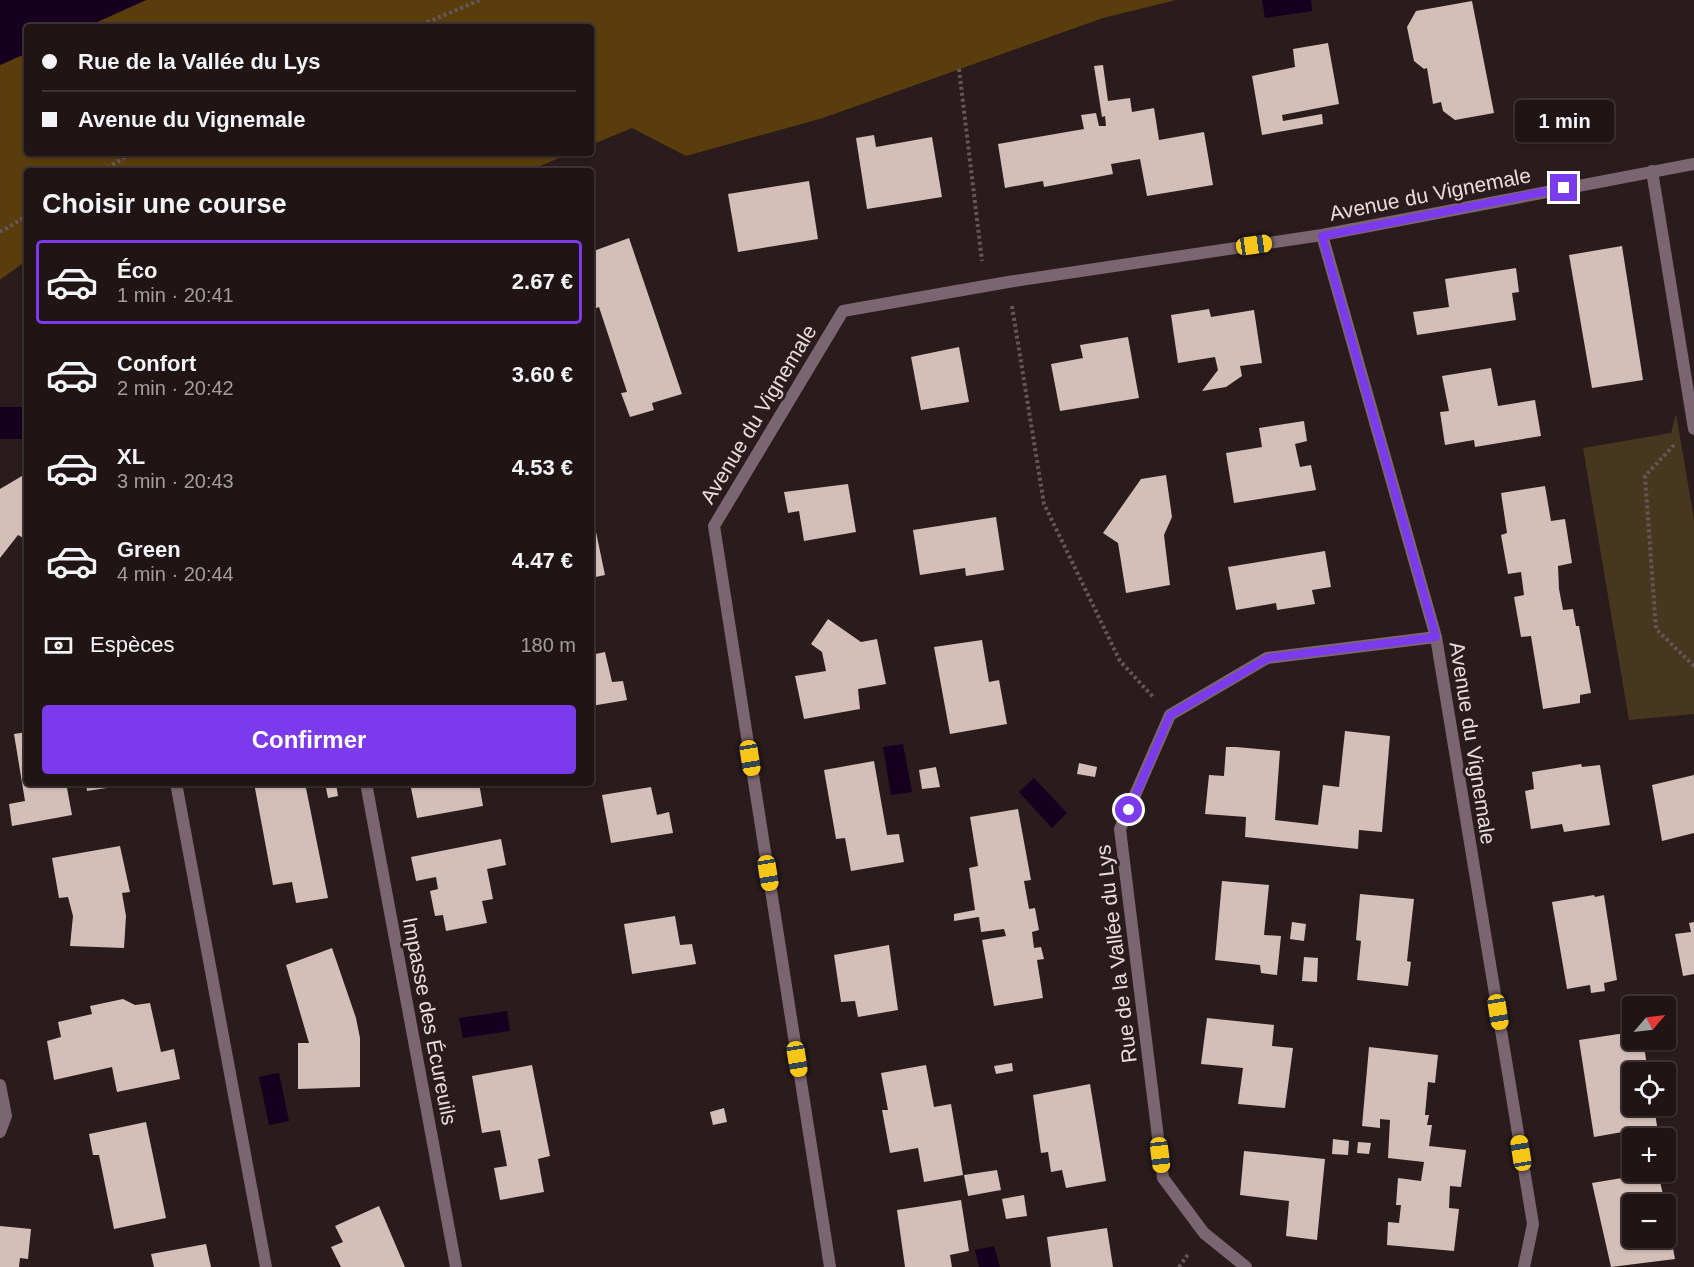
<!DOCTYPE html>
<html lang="fr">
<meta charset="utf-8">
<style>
body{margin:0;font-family:Arial,sans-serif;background:#281d1e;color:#f1f3f6;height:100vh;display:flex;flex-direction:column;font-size:22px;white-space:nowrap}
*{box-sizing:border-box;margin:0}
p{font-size:20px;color:#a29ea0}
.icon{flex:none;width:33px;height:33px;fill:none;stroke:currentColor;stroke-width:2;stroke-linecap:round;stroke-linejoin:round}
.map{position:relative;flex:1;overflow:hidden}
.sheet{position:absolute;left:24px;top:168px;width:570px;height:618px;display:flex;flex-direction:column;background:#201415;border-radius:6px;box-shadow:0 2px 4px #0004,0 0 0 2px #3d3334}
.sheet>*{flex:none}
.guide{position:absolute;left:24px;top:24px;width:570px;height:132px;border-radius:6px;box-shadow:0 2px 4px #0004,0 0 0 2px #3d3334;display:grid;align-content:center;height:132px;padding:0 18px;background:#201415}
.needle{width:39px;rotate:62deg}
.fabs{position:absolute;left:1622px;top:996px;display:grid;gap:12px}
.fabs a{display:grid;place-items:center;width:54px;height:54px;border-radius:6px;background:#201415;box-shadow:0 2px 4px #0004,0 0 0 2px #3d3334;font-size:30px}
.end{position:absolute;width:27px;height:27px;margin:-14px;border:8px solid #7c3aed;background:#fff;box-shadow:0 0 0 3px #fff}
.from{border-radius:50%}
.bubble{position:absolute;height:42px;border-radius:6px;background:#201415;box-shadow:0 2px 4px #0004,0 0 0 2px #3d3334;font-size:20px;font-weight:700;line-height:42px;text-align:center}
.car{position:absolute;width:18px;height:36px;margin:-18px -9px;border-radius:8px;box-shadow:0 0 4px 2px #0007;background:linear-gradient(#f5c518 24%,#345 0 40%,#f5c518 0 76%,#345 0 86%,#f5c518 0)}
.guide b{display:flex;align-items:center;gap:21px;height:57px;font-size:22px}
.guide b+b{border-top:2px solid #3d3334}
.guide i{width:15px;height:15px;background:#f1f3f6}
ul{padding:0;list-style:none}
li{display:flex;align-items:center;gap:18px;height:84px;margin:0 12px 9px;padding:0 6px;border:3px solid transparent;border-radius:6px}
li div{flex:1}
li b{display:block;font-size:22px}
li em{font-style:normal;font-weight:700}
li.selected{border-color:#7c3aed}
li>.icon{width:54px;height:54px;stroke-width:1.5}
h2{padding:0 18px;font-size:27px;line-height:72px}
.pay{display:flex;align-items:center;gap:15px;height:66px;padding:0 18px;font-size:22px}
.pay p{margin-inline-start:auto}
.cta{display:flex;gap:12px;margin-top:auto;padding:12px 18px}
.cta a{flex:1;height:69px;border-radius:6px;background:#7c3aed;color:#fff;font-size:24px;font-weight:700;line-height:69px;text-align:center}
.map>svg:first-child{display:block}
.green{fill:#48371f}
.forest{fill:#5a3d0d}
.water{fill:#15001f}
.building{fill:#d3bfb7}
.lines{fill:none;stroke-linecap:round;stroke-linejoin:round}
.path{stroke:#655657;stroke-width:4;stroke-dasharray:3 3;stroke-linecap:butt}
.service{stroke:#7b6571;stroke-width:12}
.minor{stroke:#7b6571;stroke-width:12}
.route{stroke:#7c3aed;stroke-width:8}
.labels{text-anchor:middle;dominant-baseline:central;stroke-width:6;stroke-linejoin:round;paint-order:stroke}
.street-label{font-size:21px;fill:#e9ddde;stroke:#2a1b1c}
</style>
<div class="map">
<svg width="1694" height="1267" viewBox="0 0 1694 1267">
<rect width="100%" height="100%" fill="#2a1b1c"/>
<path class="green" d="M1676,414l18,105v195l-65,6 -46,-272 88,-15z"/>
<path class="forest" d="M146,0h1030l-73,18 -280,100 -137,38 -54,-28 -41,17v-118h-505z
M27,53v100h544l-43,18h-501v89l-27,20v-215z"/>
<path class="water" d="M0,0h146l-60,27h-59v26l-27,12z
M1262,0h49l1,11 -47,7z
M0,407h27v32h-27z
M903,744l9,48 -21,3 -8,-48z
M1034,778l33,35 -15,15 -33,-36z
M507,1011l3,20 -47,7 -4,-20z
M279,1073l10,48 -20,4 -10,-48z
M994,1246l6,21h-21l-4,-17z"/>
<path class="building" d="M1472,1l22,112 -39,7 -12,-9 -2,-9 -8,2 -6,-36 -3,1 -10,-8 -7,-34 9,-16z
M1328,43l11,61 -57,11 1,6 39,-7 1,10 -61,11 -10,-59 43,-9 -2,-18z
M1103,65l5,36 22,-3 2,14 22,-4 5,32 45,-8 9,53 -66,11 -7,-37 -29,5 2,10 -69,13 -1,-6 -38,7 -7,-44 86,-15 -3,-14 15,-2 3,13h7l-1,-10 -3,1 -8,-51z
M874,135l2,12 56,-10 10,60 -75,12 -11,-71z
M809,181l9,58 -80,13 -10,-58z
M629,238l53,156 -30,9 2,7 -24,7 -9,-24 6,-1 -28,-85 -8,3v-58z
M1622,246l21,134 -51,8 -23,-133z
M1516,268l3,24 -7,1 4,27 -99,15 -4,-23 36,-5 -4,-28z
M1209,309l2,8 43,-7 8,53 -22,3 2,10 -16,11 -24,4 16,-21 -3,-13 -37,6 -7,-48z
M1128,337l11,61 -79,13 -9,-47 32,-6 -3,-13z
M959,347l10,55 -48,8 -10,-53z
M1491,368l7,38 37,-6 6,36 -66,11 -1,-7 -29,5 -5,-33 9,-1 -7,-35z
M1304,421l3,20 -12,3 5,23 11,-2 5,25 -82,13 -8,-50 36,-6 -3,-19z
M27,473v67l-9,-5 -18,23v-69z
M1166,475l6,42 -8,18 6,50 -44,8 -8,-50 -15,-10 38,-54z
M848,484l8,48 -52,9 -5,-30 -11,2 -4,-21z
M1545,486l6,35 14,-2 7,44 -14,3 1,23 4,21 10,-1 3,17h3l12,67 -11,2v8l-37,6 -12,-73 -10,1 -7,-40 10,-2 -3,-23 -13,2 -7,-39 6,-2 -6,-40z
M591,508l14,67 -14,3z
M996,517l8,53 -38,6 -1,-8 -45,7 -7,-45z
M1325,551l6,36 -19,3 3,14 -38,6 -1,-7 -40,7 -8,-43z
M828,619l33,23 16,-3 9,45 -28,5 2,20 -56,10 -9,-43 31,-5 -4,-19 -11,-8z
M982,640l7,42 10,-2 8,44 -57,10 -16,-87z
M605,652l7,30 11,-1 4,19 -36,6v-51z
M1345,731l45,5 -8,96 -23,-2 -1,19 -113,-12 1,-20 -41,-3 4,-39 15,1 2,-29h10l44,4 -5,69 43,5 5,-40 16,2z
M27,732v51h79l1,5 -20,3 -1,-7 -19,4 5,27 -60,11 -3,-22 16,-3 -11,-67z
M874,761l13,74 12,-1 5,28 -53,9 -6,-33 -9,1 -12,-69z
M1079,763l18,4 -2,10 -18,-3z
M1581,764l1,3 18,-2 10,60 -46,7 -2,-8 -31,5 -6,-38 9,-2 -2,-17z
M936,767l4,20 -18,2 -3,-19z
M1694,775v58l-32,8 -10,-56z
M254,783h51l23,115 -32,5 -4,-21 -19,3z
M325,783h11l2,13 -10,2z
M410,783h69l4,23 -66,12z
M651,787l6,28 12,-3 4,21 -62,10 -9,-48z
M1018,809l13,71 -7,1 5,28 6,-1 4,22 -7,2 2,16 7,-1 3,12 -7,1 6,38 -49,8 -12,-66 24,-4 -2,-7 -23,3 -2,-15 -25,4v-7l21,-4 -6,-42 9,-2 -8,-49z
M501,839l5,26 -19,4 6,30 -11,2 5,22 -41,8 -3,-16 -8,1 -5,-25 8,-2 -2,-12 -20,4 -5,-24z
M120,846l10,46 -8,1 4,23 -2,32 -54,-2 3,-30 -5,-19 -9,1 -7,-40z
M1222,881l47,4 -5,50 17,1 -4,39 -16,-2 -1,-8 -45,-5z
M1360,894l54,5 -7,62 4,1 -3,24 -51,-6 4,-39 -5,-1z
M1594,895l1,2 9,-2 13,85 -13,3 1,8 -14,2 -1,-8 -23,4 -15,-87z
M675,916l5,29 12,-1 4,20 -64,10 -8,-50z
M1292,922l14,2 -2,17 -14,-2z
M1694,922v52l-11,2 -8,-42 16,-2 -2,-9z
M889,945l9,65 -40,7 -3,-16 -14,1 -7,-47z
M332,948l24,70 4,20v49l-62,2v-46h11l-23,-78z
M1304,957l14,1 -1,24 -15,-1z
M123,999l12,6 15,-2 11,49 13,-3 6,30 -63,13 -5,-25 -58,13 -7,-39 14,-4 -3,-15 34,-8 -2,-8z
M1207,1018l67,7 -2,21 21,2 -8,60 -47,-4 5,-36 -42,-4z
M1632,1032v8h11l5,32h-16v34h22l3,20 -63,11 -15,-97z
M1369,1047l69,8 -3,28 -7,-1 -3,33h4l-2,10h5l-3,21 37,4 -5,37 -11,-1 -1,22 10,1 -5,42 -67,-6 1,-23 11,1 2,-18h-5l2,-27 23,3 3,-19 -36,-4 2,-38 -10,-1v9l-18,-2z
M1012,1063l1,8 -17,3 -2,-8z
M532,1065l18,91 -12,3 6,33 -44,8 -6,-32 13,-2 -7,-36 -18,3 -10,-57z
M926,1065l8,42 17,-3 12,71 -39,7 -6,-34 -28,5 -8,-43h6l-7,-37z
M1090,1084l16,97 -40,7 -4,-18 -11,2 -3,-20 -7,1 -8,-58z
M724,1108l3,14 -14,3 -3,-13z
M146,1122l20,96 -52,11 -15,-74h-6l-4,-21z
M1333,1139l16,2 -1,14 -16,-1z
M1358,1142l13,1 -2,11 -12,-1z
M1244,1151l81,8 -8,81 -31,-4 3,-35 -49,-6z
M997,1170l4,20 -33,6 -4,-21z
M1658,1172l7,32h-33v34h33l1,-27 9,48 -64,8 -19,-84z
M1024,1195l3,21 -21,3 -4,-20z
M961,1200l8,51 -19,4 2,12h-47l-8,-57z
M379,1206l26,61h-64l-10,-20 12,-5 -8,-16z
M0,1226l31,3 -3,30 -8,-1 -1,9h-19z
M1107,1228l6,39h-62l-4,-30z
M206,1244l5,23h-57l-3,-13z"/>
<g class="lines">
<path class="path" d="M416,27l64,-27
M959,69l23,192
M102,171l30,-18
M0,232l27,-16
M1012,306l32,198 76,157 34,37
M1674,445l-29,31 11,153 38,37
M1179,1267l10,-14"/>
<path class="service" d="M176,783l90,484"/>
<path class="minor" d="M1652,171l42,258
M1322,235l114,402 97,587 -9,43
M366,783l90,484
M0,1085l6,31 -6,16
M830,1267l-116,-741 129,-215 165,-29 314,-47 372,-71
M1246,1267l-42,-34 -41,-55 -43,-349 50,-114 97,-57 169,-21"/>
</g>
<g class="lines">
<path class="route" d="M1129,810l41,-95 98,-57 168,-21 -114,-401 242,-48"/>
</g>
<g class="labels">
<g class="street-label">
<text transform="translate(1430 194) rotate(-11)">Avenue du Vignemale</text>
<text transform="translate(758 414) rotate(-59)">Avenue du Vignemale</text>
<text transform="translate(1473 743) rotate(81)">Avenue du Vignemale</text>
<text transform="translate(1116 954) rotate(-97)">Rue de la Vallée du Lys</text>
<text transform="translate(430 1021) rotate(79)">Impasse des Écureuils</text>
</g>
</g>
</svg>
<div class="fabs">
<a><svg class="needle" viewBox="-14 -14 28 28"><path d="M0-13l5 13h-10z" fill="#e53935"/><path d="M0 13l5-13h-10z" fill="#a29ea0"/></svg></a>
<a><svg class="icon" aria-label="locate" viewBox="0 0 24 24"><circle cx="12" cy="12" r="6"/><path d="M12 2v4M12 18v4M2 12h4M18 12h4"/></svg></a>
<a>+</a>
<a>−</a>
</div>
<i class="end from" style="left:1129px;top:810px"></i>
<i class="end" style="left:1564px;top:188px"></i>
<div class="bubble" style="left:1515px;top:100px;width:99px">1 min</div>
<i class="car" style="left:1254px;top:245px;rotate:82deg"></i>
<i class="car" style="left:750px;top:758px;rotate:171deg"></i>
<i class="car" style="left:768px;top:873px;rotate:171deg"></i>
<i class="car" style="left:1498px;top:1012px;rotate:171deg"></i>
<i class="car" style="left:797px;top:1059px;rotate:171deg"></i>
<i class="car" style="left:1521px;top:1153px;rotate:351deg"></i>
<i class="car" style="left:1160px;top:1155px;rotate:173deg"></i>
<div class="guide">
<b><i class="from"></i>Rue de la Vallée du Lys</b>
<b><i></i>Avenue du Vignemale</b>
</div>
<section class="sheet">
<h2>Choisir une course</h2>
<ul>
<li class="selected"><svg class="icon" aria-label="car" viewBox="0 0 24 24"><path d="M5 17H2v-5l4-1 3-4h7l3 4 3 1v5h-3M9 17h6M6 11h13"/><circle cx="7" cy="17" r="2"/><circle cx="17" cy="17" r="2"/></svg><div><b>Éco</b><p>1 min · 20:41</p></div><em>2.67 €</em></li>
<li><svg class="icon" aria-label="car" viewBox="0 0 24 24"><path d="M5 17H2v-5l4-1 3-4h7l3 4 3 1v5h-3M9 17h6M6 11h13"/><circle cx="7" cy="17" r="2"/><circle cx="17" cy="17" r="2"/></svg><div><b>Confort</b><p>2 min · 20:42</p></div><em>3.60 €</em></li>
<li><svg class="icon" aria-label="car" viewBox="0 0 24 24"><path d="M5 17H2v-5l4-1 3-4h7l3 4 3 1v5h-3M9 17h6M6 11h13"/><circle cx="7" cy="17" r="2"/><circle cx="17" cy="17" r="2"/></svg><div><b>XL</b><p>3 min · 20:43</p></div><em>4.53 €</em></li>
<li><svg class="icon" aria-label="car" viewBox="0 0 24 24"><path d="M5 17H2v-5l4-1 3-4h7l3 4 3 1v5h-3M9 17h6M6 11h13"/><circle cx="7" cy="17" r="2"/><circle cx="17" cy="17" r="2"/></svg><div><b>Green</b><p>4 min · 20:44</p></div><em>4.47 €</em></li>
</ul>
<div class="pay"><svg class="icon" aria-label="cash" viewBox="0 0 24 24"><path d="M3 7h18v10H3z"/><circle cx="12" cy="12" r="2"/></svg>Espèces<p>180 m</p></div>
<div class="cta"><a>Confirmer</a></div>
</section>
</div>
